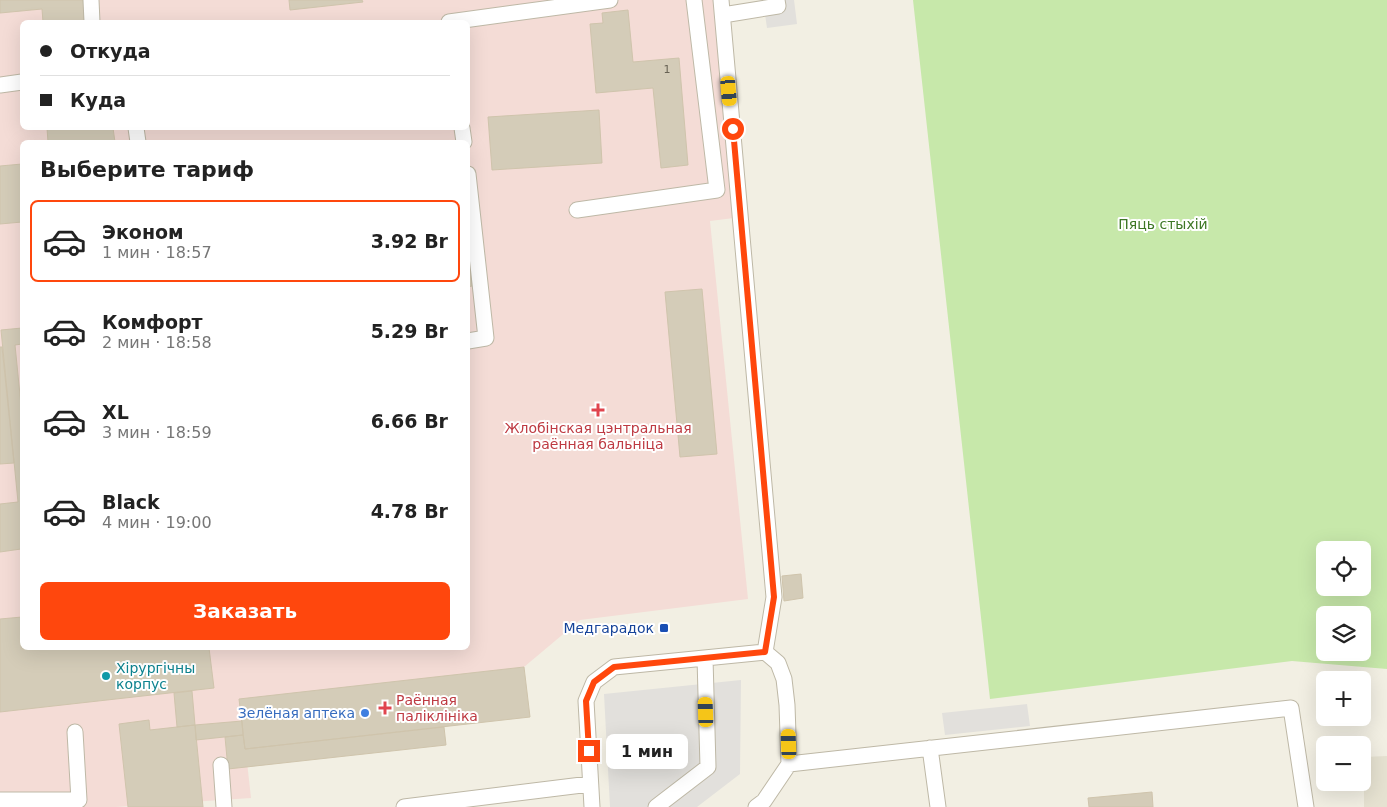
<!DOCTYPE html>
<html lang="ru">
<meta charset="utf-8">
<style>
body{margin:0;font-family:"DejaVu Sans",sans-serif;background:#f2f2f2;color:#222;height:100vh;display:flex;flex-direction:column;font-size:19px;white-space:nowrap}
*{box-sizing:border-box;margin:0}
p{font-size:16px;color:#767676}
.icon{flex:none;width:28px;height:28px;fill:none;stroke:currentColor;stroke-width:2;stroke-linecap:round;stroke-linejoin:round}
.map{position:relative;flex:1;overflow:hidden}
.panel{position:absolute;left:20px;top:140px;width:450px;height:510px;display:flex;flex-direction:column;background:#fff;border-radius:8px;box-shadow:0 5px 20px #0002}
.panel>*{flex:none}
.top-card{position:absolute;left:20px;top:20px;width:450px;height:110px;border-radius:8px;box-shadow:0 5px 20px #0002;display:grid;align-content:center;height:110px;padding:0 20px;background:#fff}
.buttons{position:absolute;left:1316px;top:541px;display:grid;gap:10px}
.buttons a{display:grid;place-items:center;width:55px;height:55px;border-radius:8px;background:#fff;box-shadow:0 5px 20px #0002;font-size:25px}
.end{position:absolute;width:22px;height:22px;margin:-11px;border:6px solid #ff470d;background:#fff;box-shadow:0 0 0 2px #fff}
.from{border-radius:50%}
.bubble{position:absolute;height:35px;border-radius:8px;background:#fff;box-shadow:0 5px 20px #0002;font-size:16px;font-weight:600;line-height:35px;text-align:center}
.car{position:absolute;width:15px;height:30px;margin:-15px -8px;border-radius:6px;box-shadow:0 0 4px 1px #0007;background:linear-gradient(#f5c518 24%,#345 0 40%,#f5c518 0 76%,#345 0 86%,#f5c518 0)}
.top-card b{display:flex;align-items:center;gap:18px;height:48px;font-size:19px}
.top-card b+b{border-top:1px solid #e0e0e0}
.top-card i{width:12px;height:12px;background:#222}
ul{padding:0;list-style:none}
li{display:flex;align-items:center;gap:15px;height:82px;margin:0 10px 8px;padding:0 10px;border:2px solid transparent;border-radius:8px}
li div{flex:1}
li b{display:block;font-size:19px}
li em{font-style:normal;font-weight:600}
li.selected{border-color:#ff470d}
li>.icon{width:45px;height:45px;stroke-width:1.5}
h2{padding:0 20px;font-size:22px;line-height:60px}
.primary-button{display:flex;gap:10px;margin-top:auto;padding:10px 20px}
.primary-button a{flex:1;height:58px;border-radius:8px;background:#ff470d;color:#fff;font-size:20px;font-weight:600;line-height:58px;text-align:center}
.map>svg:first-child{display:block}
.residential{fill:#e6e2d1}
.medical{fill:#f4dcd6;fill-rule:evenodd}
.green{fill:#c7e8aa;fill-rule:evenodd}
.parking{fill:#e2e0dc}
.building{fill:#d4ccb8;stroke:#cfc4ac}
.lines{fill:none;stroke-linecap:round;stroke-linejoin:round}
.lane-casing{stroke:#beb8a6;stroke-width:17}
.lane{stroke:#fff;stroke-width:15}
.route{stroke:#ff470d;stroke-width:6}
.health-dot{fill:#e0444e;stroke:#fff;stroke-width:2}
.transit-dot{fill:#1a4fb4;stroke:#fff;stroke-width:2}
.culture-dot{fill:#0f9aa8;stroke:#fff;stroke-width:2}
.shop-dot{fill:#3f7fe0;stroke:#fff;stroke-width:2}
.labels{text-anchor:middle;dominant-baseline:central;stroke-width:4;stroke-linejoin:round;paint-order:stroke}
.number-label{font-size:11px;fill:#686254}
.park-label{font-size:14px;fill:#3d7725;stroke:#fff}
.health-label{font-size:14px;fill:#be3a42;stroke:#fff}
.transit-label{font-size:14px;fill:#164399;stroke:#fff;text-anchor:end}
.culture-label{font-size:14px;fill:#0d838f;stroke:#fff;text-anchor:start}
.shop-label{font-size:14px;fill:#366cbe;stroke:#fff;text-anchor:end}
</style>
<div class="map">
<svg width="1387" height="807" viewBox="0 0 1387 807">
<rect width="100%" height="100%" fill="#f2efe3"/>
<path class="residential" d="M1387,756v51h-23v-50z"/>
<path class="medical" d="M0,0h713l21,218 -24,3 38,378 -168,21 -56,47 -284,32 11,99 -135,9h-116zM22,22h446v106h-446zM22,142h446v506h-446z"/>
<path class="green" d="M913,0h474v669l-95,-8 -302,38zM1325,550h37v38h-37zM1325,615h37v37h-37z"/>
<path class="parking" d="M763,0h31l3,24 -30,4z
M741,680l-1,94 -43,33h-87l-6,-113z
M1027,704l3,22 -85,9 -3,-22z"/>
<path class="building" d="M0,0h83l3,22h-43l-1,-13 -42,4z
M289,0h73l1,2 -73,8z
M628,10l5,52 46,-4 9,107 -27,3 -8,-80 -57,5 -6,-69 13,-1 -1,-10z
M599,110l3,53 -110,7 -4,-53z
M47,128h66l2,14h-67z
M22,164v58l-22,2v-58z
M468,259h1l3,27 -4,1z
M702,289l15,165 -37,3 -15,-165z
M22,328v16l-7,1 7,70v144l-1,-10 -21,3v-48l18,-2 -17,-172z
M0,347h2l12,116 -14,1z
M801,574l2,24 -19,3 -2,-25z
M22,617v31h187l5,40 -214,24v-93z
M524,667l6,50 -285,32 -6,-50z
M192,691l3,34 -18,2 -3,-34z
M149,720l1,10 45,-5 8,82h-75l-9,-83z
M242,721l1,14 -47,5 -1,-15z
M444,727l2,18 -218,24 -3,-32 18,-2 2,14z
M1152,792l1,15h-64l-1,-9z"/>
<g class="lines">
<defs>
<path id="lane" d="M91,0l1,22
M721,0l53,597 -9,55
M723,15l55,-9 -1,-6
M449,22l161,-22
M0,85l22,-3
M136,128l2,14
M462,128l2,14
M468,174l18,164 -18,3
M577,210l140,-20 -23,-190
M930,748l8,59
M789,764l502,-56 15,99
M221,765l3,42
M0,800h79l-4,-68
M404,807l186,-23
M592,807l-6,-106 8,-19 20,-15 151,-15 13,11 6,16 3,26 2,59 -25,37 -8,6
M656,807l52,-40 -3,-109"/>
</defs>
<use href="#lane" class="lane-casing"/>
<use href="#lane" class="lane"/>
</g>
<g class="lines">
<path class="route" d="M589,751l-3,-50 8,-19 20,-15 151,-15 9,-55 -41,-468"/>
</g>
<g class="health-dot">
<path d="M595.5 402.5h5v5h5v5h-5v5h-5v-5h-5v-5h5z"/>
<path d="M382.5 700.5h5v5h5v5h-5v5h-5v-5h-5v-5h5z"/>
</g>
<rect class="transit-dot" x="659" y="623" width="10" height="10" rx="2.5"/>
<circle class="culture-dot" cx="106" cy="676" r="5"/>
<circle class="shop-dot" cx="365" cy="713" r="5"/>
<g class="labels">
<g class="number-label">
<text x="667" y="69">1</text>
</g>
<g class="park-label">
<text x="1163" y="224">Пяць стыхій</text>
</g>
<g class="health-label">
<text x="598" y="428">Жлобінская цэнтральная<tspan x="598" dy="16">раённая бальніца</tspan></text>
<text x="396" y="700" text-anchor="start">Раённая<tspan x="396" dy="16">паліклініка</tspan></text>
</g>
<g class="transit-label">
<text x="654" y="628">Медгарадок</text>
</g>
<g class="culture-label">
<text x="116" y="668">Хірургічны<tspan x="116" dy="16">корпус</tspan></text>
</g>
<g class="shop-label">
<text x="355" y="713">Зелёная аптека</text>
</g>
</g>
</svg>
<div class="buttons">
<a><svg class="icon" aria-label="locate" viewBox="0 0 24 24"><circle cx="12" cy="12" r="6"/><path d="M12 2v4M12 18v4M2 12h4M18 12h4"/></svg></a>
<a><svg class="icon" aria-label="layers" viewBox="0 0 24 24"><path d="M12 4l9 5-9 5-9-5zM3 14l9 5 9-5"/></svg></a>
<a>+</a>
<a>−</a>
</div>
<i class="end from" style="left:733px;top:129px"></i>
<i class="end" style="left:589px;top:751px"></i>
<div class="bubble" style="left:606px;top:734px;width:82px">1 мин</div>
<i class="car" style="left:729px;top:91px;rotate:175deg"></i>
<i class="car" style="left:706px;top:712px;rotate:358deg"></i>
<i class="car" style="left:789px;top:744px;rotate:358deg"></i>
<div class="top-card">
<b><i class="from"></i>Откуда</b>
<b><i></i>Куда</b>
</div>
<section class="panel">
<h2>Выберите тариф</h2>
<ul>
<li class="selected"><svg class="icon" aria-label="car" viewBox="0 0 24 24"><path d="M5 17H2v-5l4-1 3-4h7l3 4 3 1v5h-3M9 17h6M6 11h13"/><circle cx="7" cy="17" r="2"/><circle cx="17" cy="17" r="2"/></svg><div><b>Эконом</b><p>1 мин · 18:57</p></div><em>3.92 Br</em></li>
<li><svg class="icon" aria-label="car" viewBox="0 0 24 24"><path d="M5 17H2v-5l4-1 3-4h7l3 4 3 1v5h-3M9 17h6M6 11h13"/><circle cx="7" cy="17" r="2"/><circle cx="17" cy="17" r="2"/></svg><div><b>Комфорт</b><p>2 мин · 18:58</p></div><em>5.29 Br</em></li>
<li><svg class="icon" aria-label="car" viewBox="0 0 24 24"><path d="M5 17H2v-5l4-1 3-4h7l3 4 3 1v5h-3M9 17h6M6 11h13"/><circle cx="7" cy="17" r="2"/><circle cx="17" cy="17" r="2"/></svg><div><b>XL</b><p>3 мин · 18:59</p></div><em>6.66 Br</em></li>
<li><svg class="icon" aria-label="car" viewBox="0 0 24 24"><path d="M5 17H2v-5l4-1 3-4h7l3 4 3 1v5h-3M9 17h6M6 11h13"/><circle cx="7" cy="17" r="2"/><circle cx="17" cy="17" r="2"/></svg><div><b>Black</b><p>4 мин · 19:00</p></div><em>4.78 Br</em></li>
</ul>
<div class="primary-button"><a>Заказать</a></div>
</section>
</div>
